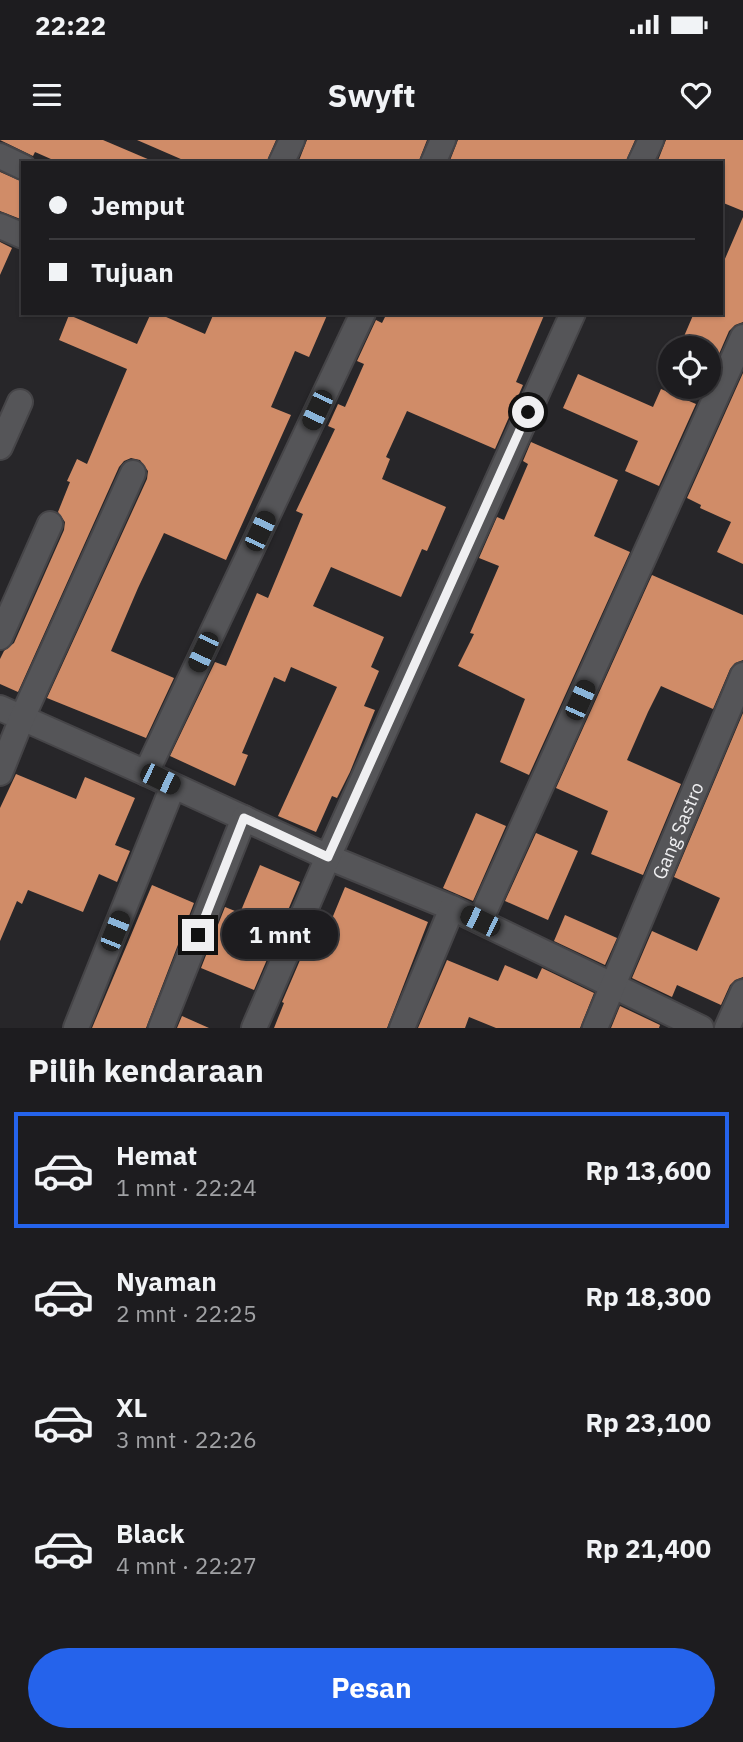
<!DOCTYPE html>
<html lang="id">
<meta charset="utf-8">
<style>
body{margin:0;font-family:"IBM Plex Sans",sans-serif;background:#2a292c;color:#f1f3f6;height:100vh;display:flex;flex-direction:column;font-size:26px;white-space:nowrap}
*{box-sizing:border-box;margin:0}
p{font-size:23px;color:#a0a1a4}
.icon{flex:none;width:38px;height:38px;fill:none;stroke:currentColor;stroke-width:2;stroke-linecap:round;stroke-linejoin:round}
.map{position:relative;height:888px;overflow:hidden}
.side{display:flex;flex-direction:column;background:#1d1c1f;flex:1}
.side>*{flex:none}
.hud{position:absolute;left:21px;top:21px;width:702px;height:154px;border-radius:0px;box-shadow:0 2px 5px #0004,0 0 0 2px #3b3a3d;display:grid;align-content:center;height:154px;padding:0 28px;background:#1d1c1f}
.buttons{position:absolute;left:658px;top:196px;display:grid;gap:14px}
.buttons a{display:grid;place-items:center;width:63px;height:63px;border-radius:50%;background:#1d1c1f;box-shadow:0 2px 5px #0004,0 0 0 2px #3b3a3d;font-size:35px}
.end{position:absolute;width:32px;height:32px;margin:-16px;border:9px solid #efeff1;background:#111;box-shadow:0 0 0 4px #111}
.from{border-radius:50%}
.bubble{position:absolute;height:49px;border-radius:24px;background:#1d1c1f;box-shadow:0 2px 5px #0004,0 0 0 2px #3b3a3d;font-size:23px;font-weight:700;line-height:49px;text-align:center}
.car{position:absolute;width:21px;height:42px;margin:-21px -10px;border-radius:9px;box-shadow:0 0 5px 2px #0007;background:linear-gradient(#222 24%,#8ab4d8 0 40%,#222 0 76%,#8ab4d8 0 86%,#222 0)}
.hud b{display:flex;align-items:center;gap:24px;height:66px;font-size:26px}
.hud b+b{border-top:2px solid #3b3a3d}
.hud i{width:18px;height:18px;background:#f1f3f6}
ul{padding:0;list-style:none}
li{display:flex;align-items:center;gap:21px;height:116px;margin:0 14px 10px;padding:0 14px;border:4px solid transparent;border-radius:0px}
li div{flex:1}
li b{display:block;font-size:26px}
li em{font-style:normal;font-weight:700}
li.selected{border-color:#2563eb}
li>.icon{width:63px;height:63px;stroke-width:1.5}
h2{padding:0 28px;font-size:32px;line-height:84px}
.primary-button{display:flex;gap:14px;margin-top:auto;padding:14px 28px}
.primary-button a{flex:1;height:80px;border-radius:42px;background:#2563eb;color:#fff;font-size:28px;font-weight:700;line-height:80px;text-align:center}
.status{display:flex;justify-content:space-between;align-items:center;height:49px;padding:0 35px;background:#1d1c1f;direction:ltr}
.status svg{height:19px;fill:currentColor}
header{display:flex;justify-content:space-between;align-items:center;height:91px;padding:0 28px;background:#1d1c1f;font-size:32px;font-weight:700}
.map>svg:first-child{display:block}
.building{fill:#d08c68}
.lines{fill:none;stroke-linecap:round;stroke-linejoin:round}
.minor-casing{stroke:#464548;stroke-width:28}
.minor{stroke:#555558;stroke-width:24}
.route{stroke:#efeff1;stroke-width:9}
.labels{text-anchor:middle;dominant-baseline:central;stroke-width:7;stroke-linejoin:round;paint-order:stroke}
.street-label{font-size:19px;fill:#efeff1;stroke:#272629}
</style>
<div class="status"><b>22:22</b><svg viewBox="0 0 49 12"><path d="M0 12V9h3v3zM5 12V6h3v6zM10 12V3h3v9zM15 12V0h3v12zM26 1h20v11H26zM47 4h2v5h-2z"/></svg></div>
<header><svg class="icon" aria-label="menu" viewBox="0 0 24 24"><path d="M4 6h16M4 12h16M4 18h16"/></svg>Swyft<svg class="icon" aria-label="heart" viewBox="0 0 24 24"><path d="M12 20l-8-8c-3-5 5-10 8-4 3-6 11-1 8 4z"/></svg></header>
<div class="map">
<svg width="743" height="888" viewBox="0 0 743 888">
<rect width="100%" height="100%" fill="#272629"/>
<path class="building" d="M0,0h103l54,23h-97l-25,-11 -2,4z
M137,0h139l-10,23h-76z
M307,0h120l-9,23h-120z
M458,0h177l-10,23h-176z
M666,0h77v71l-22,-9v-39h-64z
M0,32l23,10v38l-23,-9z
M743,77v105l-8,3 -6,6 -20,46v-29h-30l15,-35h27v-45z
M0,102l12,6 -12,27z
M151,173h6l48,21 9,-21h114l-19,44 -14,-6 -24,56 20,8 -65,145 -62,-27 -26,55 -27,63 63,27 -28,60 -99,-40 100,-219 1,-8 -8,-11 -9,-2 -7,3 -5,6 -101,225 -18,-8v-25l4,-8 10,-8 50,-113 1,-8 -7,-10 12,-30 -3,-1 10,-22 10,5 40,-95 -68,-29 10,-25 68,29z
M387,173h158l-29,69 7,3 -28,64 -88,-38 -21,46 4,2 -8,20 64,28 -19,44 -5,-2 -21,48 -70,-30 -18,39 71,31 -13,30 8,4 -15,35 11,4 -25,62 -13,26 -5,-2 -16,36 -38,-16 59,-129 -46,-20 -6,15 -11,-5 -32,76 6,2 -13,31 -65,-30 45,-94 11,4 31,-73 11,5 35,-84 -7,-3 39,-82 -7,-3 10,-22 7,3 19,-43 -7,-3 19,-41 6,3z
M743,233v191l-26,-12 14,-30 -31,-14 1,-3 -14,-7z
M578,234l75,33 8,-18 35,15 -37,82 -34,-15 13,-30 -75,-33z
M531,302l87,38 -24,56 36,16 -101,223 -29,-13 25,-63 -67,-33 16,-32 -4,-1 29,-67 -20,-8 18,-41 7,3 24,-56 -5,-3z
M652,435l91,40v45l-8,3 -5,6 -17,40 -52,-23 -13,26 -21,48 54,24 -38,91 -52,-21 17,-43 -52,-23z
M743,573v264l-8,3 -5,5 -9,20 -44,-20 -5,12 -40,-19 20,-47 45,20 23,-53 -46,-21z
M16,634l60,25 9,-22 50,21 -20,47 15,6 -13,31 -18,-8 -16,38 -55,-22 -6,14 -5,-3 -17,40v-133z
M476,673l30,13 -33,75 -30,-13z
M536,693l42,18 -30,69 -43,-19z
M260,725l40,17 -46,108 -53,-22 24,-61 15,6z
M152,745l42,18 -48,125h-54z
M345,747l83,35 -41,106h-113l10,-25 -2,-1 37,-86 12,5z
M565,775l52,23 -12,27 -51,-24z
M447,820l51,21 7,-16 32,14 5,-11 52,25 -14,35h-84l-27,-11 -4,11h-47z
M620,866l40,19 -1,3h-48z
M182,876l27,12h-32z"/>
<g class="lines">
<defs>
<g id="minor">
<path d="M0,16l23,11"/>
<path d="M281,23l11,-23"/>
<path d="M433,23l10,-23"/>
<path d="M640,23l11,-23"/>
<path d="M0,86l23,10"/>
<path d="M0,307l20,-45"/>
<path d="M0,497l50,-113"/>
<path d="M0,568l146,65 182,84 124,51 249,120"/>
<path d="M0,633l22,-55 111,-245"/>
<path d="M146,633l217,-460"/>
<path d="M480,781l263,-584"/>
<path d="M76,888l97,-242"/>
<path d="M161,888l83,-210"/>
<path d="M254,888l74,-171 245,-544"/>
<path d="M402,888l50,-120"/>
<path id="s1" d="M595,888l148,-353"/>
<path d="M727,888l16,-36"/>
</g>
</defs>
<use href="#minor" class="minor-casing"/>
<use href="#minor" class="minor"/>
</g>
<g class="lines">
<path class="route" d="M198,795l46,-117 84,39 200,-445"/>
</g>
<g class="labels">
<g class="street-label">
<text stroke="none"><textPath href="#s1" startOffset="214">Gang Sastro</textPath></text>
</g>
</g>
</svg>
<div class="buttons">
<a><svg class="icon" aria-label="locate" viewBox="0 0 24 24"><circle cx="12" cy="12" r="6"/><path d="M12 2v4M12 18v4M2 12h4M18 12h4"/></svg></a>
</div>
<i class="end from" style="left:528px;top:272px"></i>
<i class="end" style="left:198px;top:795px"></i>
<div class="bubble" style="left:222px;top:770px;width:116px">1 mnt</div>
<i class="car" style="left:317px;top:270px;rotate:205deg"></i>
<i class="car" style="left:260px;top:391px;rotate:25deg"></i>
<i class="car" style="left:203px;top:512px;rotate:205deg"></i>
<i class="car" style="left:580px;top:560px;rotate:24deg"></i>
<i class="car" style="left:160px;top:639px;rotate:116deg"></i>
<i class="car" style="left:480px;top:781px;rotate:296deg"></i>
<i class="car" style="left:115px;top:791px;rotate:22deg"></i>
<div class="hud">
<b><i class="from"></i>Jemput</b>
<b><i></i>Tujuan</b>
</div>
</div>
<section class="side">
<h2>Pilih kendaraan</h2>
<ul>
<li class="selected"><svg class="icon" aria-label="car" viewBox="0 0 24 24"><path d="M5 17H2v-5l4-1 3-4h7l3 4 3 1v5h-3M9 17h6M6 11h13"/><circle cx="7" cy="17" r="2"/><circle cx="17" cy="17" r="2"/></svg><div><b>Hemat</b><p>1 mnt · 22:24</p></div><em>Rp 13,600</em></li>
<li><svg class="icon" aria-label="car" viewBox="0 0 24 24"><path d="M5 17H2v-5l4-1 3-4h7l3 4 3 1v5h-3M9 17h6M6 11h13"/><circle cx="7" cy="17" r="2"/><circle cx="17" cy="17" r="2"/></svg><div><b>Nyaman</b><p>2 mnt · 22:25</p></div><em>Rp 18,300</em></li>
<li><svg class="icon" aria-label="car" viewBox="0 0 24 24"><path d="M5 17H2v-5l4-1 3-4h7l3 4 3 1v5h-3M9 17h6M6 11h13"/><circle cx="7" cy="17" r="2"/><circle cx="17" cy="17" r="2"/></svg><div><b>XL</b><p>3 mnt · 22:26</p></div><em>Rp 23,100</em></li>
<li><svg class="icon" aria-label="car" viewBox="0 0 24 24"><path d="M5 17H2v-5l4-1 3-4h7l3 4 3 1v5h-3M9 17h6M6 11h13"/><circle cx="7" cy="17" r="2"/><circle cx="17" cy="17" r="2"/></svg><div><b>Black</b><p>4 mnt · 22:27</p></div><em>Rp 21,400</em></li>
</ul>
<div class="primary-button"><a>Pesan</a></div>
</section>
